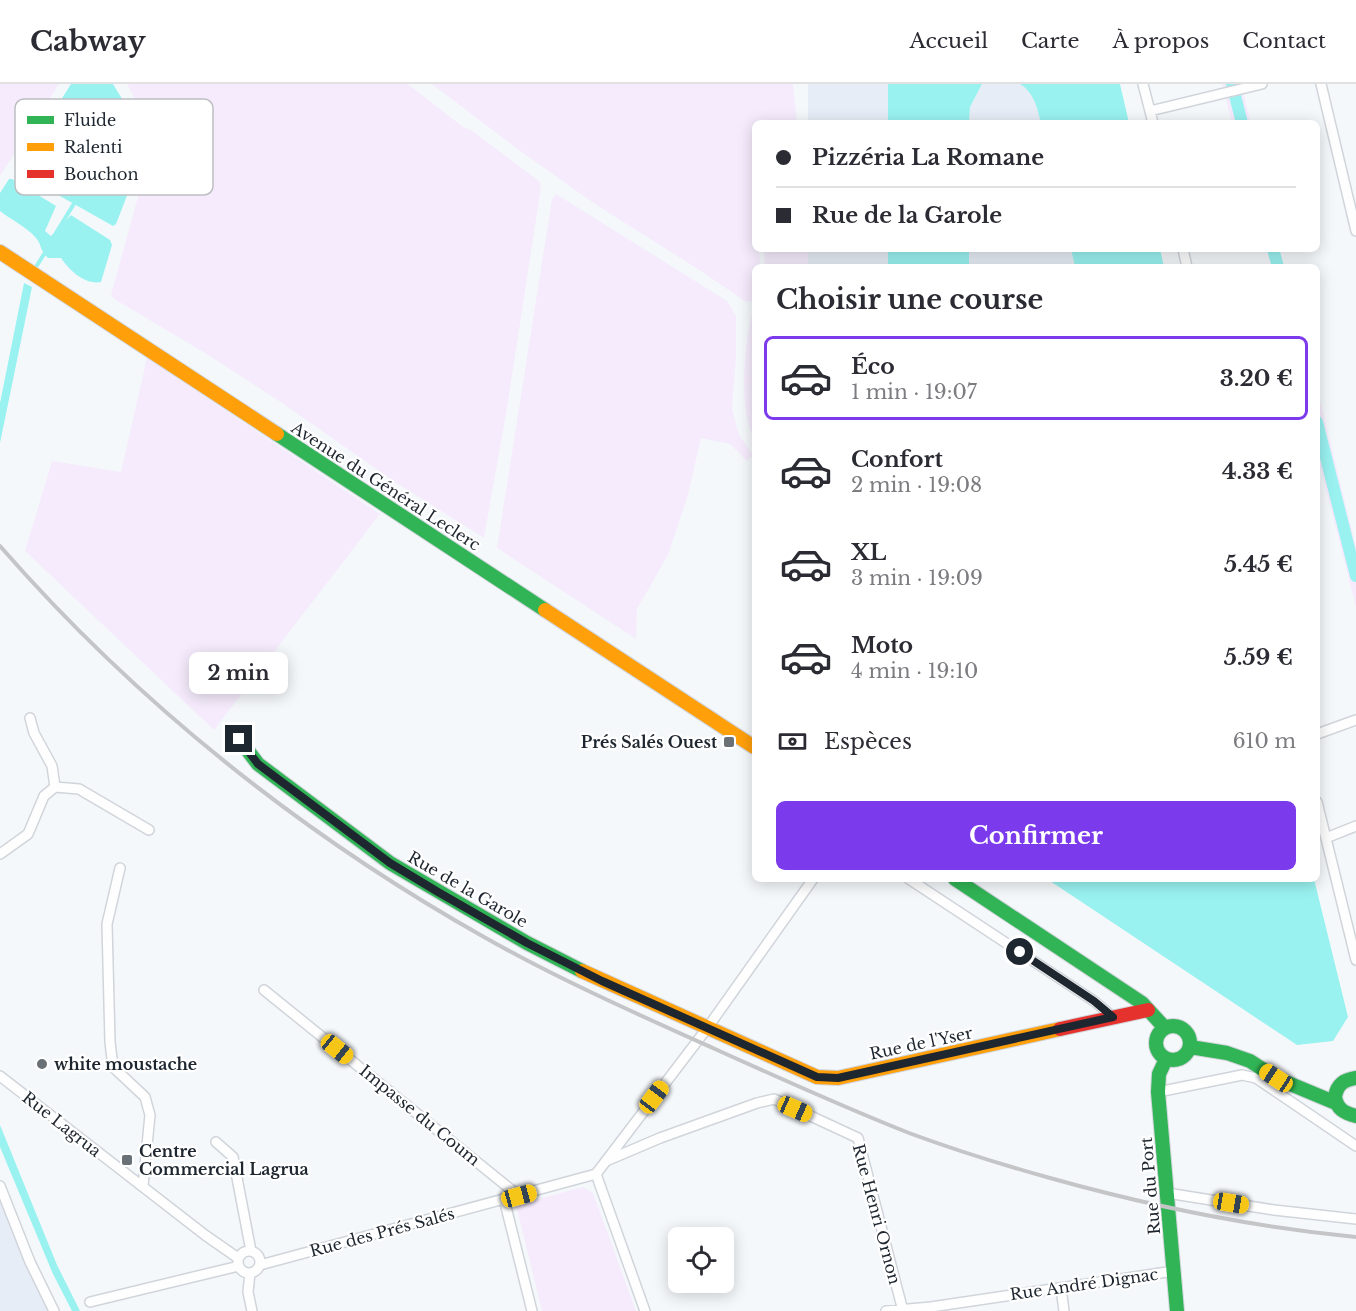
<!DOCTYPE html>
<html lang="fr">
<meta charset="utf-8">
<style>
body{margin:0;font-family:"Libre Baskerville",serif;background:#f2f2f3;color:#2b2b33;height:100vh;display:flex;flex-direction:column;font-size:22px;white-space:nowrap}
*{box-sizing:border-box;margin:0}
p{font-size:20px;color:#7c7c81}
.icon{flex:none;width:33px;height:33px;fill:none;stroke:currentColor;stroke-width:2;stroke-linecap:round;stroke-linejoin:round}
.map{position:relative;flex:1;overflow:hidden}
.side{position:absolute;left:752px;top:180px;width:568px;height:618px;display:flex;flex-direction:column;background:#fff;border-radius:9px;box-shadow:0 3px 15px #0003}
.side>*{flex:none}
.hud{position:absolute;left:752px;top:36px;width:568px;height:132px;border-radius:9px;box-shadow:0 3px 15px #0003;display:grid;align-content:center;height:132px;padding:0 24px;background:#fff}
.tools{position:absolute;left:668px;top:1143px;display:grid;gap:12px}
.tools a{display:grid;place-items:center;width:66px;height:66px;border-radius:9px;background:#fff;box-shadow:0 3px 15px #0003;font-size:30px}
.end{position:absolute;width:27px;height:27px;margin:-14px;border:8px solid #1e262f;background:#fff;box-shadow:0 0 0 3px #fff}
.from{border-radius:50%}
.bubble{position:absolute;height:42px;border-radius:9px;background:#fff;box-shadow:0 3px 15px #0003;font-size:20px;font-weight:800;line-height:42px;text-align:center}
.car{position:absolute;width:18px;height:36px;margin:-18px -9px;border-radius:8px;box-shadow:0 0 4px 2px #0007;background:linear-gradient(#f5c518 24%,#345 0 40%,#f5c518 0 76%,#345 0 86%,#f5c518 0)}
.hud b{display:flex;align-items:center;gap:21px;height:57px;font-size:22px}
.hud b+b{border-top:2px solid #e1e1e2}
.hud i{width:15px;height:15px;background:#2b2b33}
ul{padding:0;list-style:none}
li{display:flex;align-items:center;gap:18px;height:84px;margin:0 12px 9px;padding:0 12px;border:3px solid transparent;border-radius:9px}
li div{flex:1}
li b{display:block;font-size:22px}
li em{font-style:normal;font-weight:800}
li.on{border-color:#7c3aed}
li>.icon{width:54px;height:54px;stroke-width:1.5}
h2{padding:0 24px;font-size:27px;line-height:72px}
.pay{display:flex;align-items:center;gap:15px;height:66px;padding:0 24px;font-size:22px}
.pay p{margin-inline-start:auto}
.cta{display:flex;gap:12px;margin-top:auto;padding:12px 24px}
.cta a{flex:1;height:69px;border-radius:9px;background:#7c3aed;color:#fff;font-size:24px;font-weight:800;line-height:69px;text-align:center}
header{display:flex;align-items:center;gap:36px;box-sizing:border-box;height:84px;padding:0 30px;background:#fff;border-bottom:2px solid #e1e1e2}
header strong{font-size:28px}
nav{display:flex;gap:33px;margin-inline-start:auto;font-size:21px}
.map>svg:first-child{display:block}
.built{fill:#e7edf6}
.green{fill:#f5ebfc}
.water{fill:#99f2f0}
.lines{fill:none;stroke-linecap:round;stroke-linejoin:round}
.stream{stroke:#99f2f0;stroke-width:4}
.canal{stroke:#99f2f0;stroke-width:12}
.street-casing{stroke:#d0d5db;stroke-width:12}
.fast-casing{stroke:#d0d5db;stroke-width:16}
.slow-casing{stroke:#d0d5db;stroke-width:16}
.jam-casing{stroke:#d0d5db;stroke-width:16}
.street{stroke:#fefefe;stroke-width:9}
.fast{stroke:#30b455;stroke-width:14}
.slow{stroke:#ff9f0a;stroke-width:14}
.jam{stroke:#e5322d;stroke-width:14}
.rail{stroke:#c4c5c7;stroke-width:4}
.route{stroke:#1e262f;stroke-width:8}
.poi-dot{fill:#697076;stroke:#fff;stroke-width:2}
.labels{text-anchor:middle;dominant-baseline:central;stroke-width:4.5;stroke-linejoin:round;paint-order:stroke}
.street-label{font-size:16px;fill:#1e262f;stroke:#fff}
.poi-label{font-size:16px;font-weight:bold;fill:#1e262f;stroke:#fff;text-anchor:start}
.key{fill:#fff;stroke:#bcbec1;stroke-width:1.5}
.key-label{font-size:16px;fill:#1e262f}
</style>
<header>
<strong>Cabway</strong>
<nav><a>Accueil</a><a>Carte</a><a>À propos</a><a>Contact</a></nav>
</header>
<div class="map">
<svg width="1356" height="1227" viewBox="0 0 1356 1227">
<rect width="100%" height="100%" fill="#f5f8fb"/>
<path class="built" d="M808,0h80v39h-80z
M982,0h38l7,5 8,11 6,23h-72l1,-16z
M808,165h80v18h-80z
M969,165h102l4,18h-106z
M0,1113l49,114h-49z"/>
<path class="green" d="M0,0h59l-59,92z
M127,0h281l55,43 8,3 68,51 2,6 -34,221 -23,130 -89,-56 -113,-79 -77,-50 -89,-53 -5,-5 44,-160z
M432,0h361l4,39h-43v126h5l1,18h-6l-1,34 -7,1 -42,-29 -109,-69 -72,-51z
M1222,0h19l10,39h-19z
M556,110l171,107 9,15v42l-4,51 7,26 14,20 -6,6 -17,-17 -29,-6 -13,57 -20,60 -31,54 -1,30 -139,-91 55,-349z
M764,165h44v18h-43z
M754,226v127c-16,-25 -10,-100 0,-127z
M147,274l233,156 -166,216 -189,-179 27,-90 69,11z
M1317,304l39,159v60l-39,-152z
M583,1103l10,6 43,118h-94l-26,-106z"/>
<path class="water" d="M71,0h42c8,14 20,30 25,45 7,23 -13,73 -22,95l-3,2 -69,-39 -24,-17 1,-7z
M888,0h94l-12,23 -1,16h-81z
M1020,0h100l9,39h-88c-4,-16 -7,-30 -21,-39z
M9,95h3l44,27 -11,25 6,5 20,-21 39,25 2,5 -11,37c-16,3 -31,-11 -40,-24h-13c-9,-9 -6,-13 -12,-20 -9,-11 -25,-18 -36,-27v-18z
M888,165h81v18h-81z
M1071,165h89l4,18h-89z
M24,199l8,4 -32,156v-40z
M1047,795h267l34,138 -15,24 -36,4z
M0,1041l57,140 23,46h-8l-19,-37 -53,-127z"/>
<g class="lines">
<path class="stream" d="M56,149l19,-31
M34,186l12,-19"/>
<path class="canal" d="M1232,0l10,39
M1273,165l5,18
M1317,338l39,154"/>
<defs>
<path id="street" d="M1143,0l10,39
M1321,0l35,147
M1150,27l112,-27
M1183,165l4,18
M30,634l4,15 18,33 3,21 24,2 70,41
M1317,650l39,-14
M1317,718l39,158
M1326,754l30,-12
M0,770l28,-20 16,-38 11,-9
M120,784l-13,56 3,118 3,25 32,30 5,18 -7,71
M909,795l185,122 19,16
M264,906l255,206
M0,992l205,159 33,23
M1158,1008l84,-17 14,3 100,68
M216,1058l17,15 18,94
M606,1077l54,-23 97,-35 17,-4 84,39 45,173
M596,1090l112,-147 105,-148
M596,1090l49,137
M0,1102l30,76 24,49
M1167,1109l107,17 82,9
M504,1115l28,112
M238 1178a11 11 0 1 1 22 0a11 11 0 1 1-22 0Z
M260,1181l336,-91
M250,1189l-2,19 4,19
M1061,1204l3,23
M90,1218l149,-36
M886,1227l45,-4 243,-36"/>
<path id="fast" d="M277,350l268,176
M239,655l19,25 132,99 137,80 55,28
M955,795l187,124 23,25
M1156 959a17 17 0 1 1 34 0a17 17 0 1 1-34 0Z
M1190,963l37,6 23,8 26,17 60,25
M1166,975l-7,15 -1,18 19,219
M1356,994c-12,2 -19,6 -21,19 2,12 9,16 21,19"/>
<path id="slow" d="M0,168l277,182
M545,526l209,137
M582,887l235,106 21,1 222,-49"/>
<path id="jam" d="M1060,945l88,-19"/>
</defs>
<use href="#street" class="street-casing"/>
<use href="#fast" class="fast-casing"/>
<use href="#slow" class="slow-casing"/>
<use href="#jam" class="jam-casing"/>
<use href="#street" class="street"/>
<use href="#fast" class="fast"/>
<use href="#slow" class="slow"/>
<use href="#jam" class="jam"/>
<path class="rail" d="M0,462c137,157 303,289 484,391 74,42 153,77 231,112 64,29 128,58 194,84 46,17 94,32 141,45 100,28 202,49 306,59"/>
</g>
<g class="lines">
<path class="route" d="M239,655l19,25 132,99 48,29 89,51 75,38 215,96 21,1 275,-61 -19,-16 -74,-49"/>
</g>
<g class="poi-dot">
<rect x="723" y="652" width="12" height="12" rx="3"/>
<circle cx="42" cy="980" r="6"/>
<rect x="121" y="1070" width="12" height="12" rx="3"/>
</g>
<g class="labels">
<g class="street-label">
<text transform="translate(386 402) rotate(33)">Avenue du Général Leclerc</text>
<text transform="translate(468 805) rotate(30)">Rue de la Garole</text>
<text transform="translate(921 959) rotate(-12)">Rue de l'Yser</text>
<text transform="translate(420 1031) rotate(39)">Impasse du Coum</text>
<text transform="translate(62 1040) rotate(38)">Rue Lagrua</text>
<text transform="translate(1150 1102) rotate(-95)">Rue du Port</text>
<text transform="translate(877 1130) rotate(75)">Rue Henri Ornon</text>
<text transform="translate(382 1148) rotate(-15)">Rue des Prés Salés</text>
<text transform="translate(1084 1200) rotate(-8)">Rue André Dignac</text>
</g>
<g class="poi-label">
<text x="717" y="658" text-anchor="end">Prés Salés Ouest</text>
<text x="54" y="980">white moustache</text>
<text x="139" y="1067">Centre<tspan x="139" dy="18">Commercial Lagrua</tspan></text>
</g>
</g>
<rect x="15" y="15" width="198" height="96" rx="9" class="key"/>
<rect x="27" y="32" width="27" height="8" fill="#30b455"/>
<rect x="27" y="59" width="27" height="8" fill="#ff9f0a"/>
<rect x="27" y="86" width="27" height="8" fill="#e5322d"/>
<g class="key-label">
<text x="64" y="42">Fluide</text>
<text x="64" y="69">Ralenti</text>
<text x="64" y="96">Bouchon</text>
</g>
</svg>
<div class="tools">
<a><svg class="icon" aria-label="locate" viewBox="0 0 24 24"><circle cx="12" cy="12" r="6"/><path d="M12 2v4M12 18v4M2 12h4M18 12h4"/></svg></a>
</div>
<i class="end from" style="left:1020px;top:868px"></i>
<i class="end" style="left:239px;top:655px"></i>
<div class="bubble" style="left:189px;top:568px;width:99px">2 min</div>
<i class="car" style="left:337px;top:965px;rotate:129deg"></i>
<i class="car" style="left:1276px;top:994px;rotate:303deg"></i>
<i class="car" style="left:654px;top:1013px;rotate:37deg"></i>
<i class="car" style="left:795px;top:1025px;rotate:114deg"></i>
<i class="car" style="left:519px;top:1112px;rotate:75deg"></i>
<i class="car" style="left:1231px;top:1119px;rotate:99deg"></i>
<div class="hud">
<b><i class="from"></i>Pizzéria La Romane</b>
<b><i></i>Rue de la Garole</b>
</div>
<section class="side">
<h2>Choisir une course</h2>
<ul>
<li class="on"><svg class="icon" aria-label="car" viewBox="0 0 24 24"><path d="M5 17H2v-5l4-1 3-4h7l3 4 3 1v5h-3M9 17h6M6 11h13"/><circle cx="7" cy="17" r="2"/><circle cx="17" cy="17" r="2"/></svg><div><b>Éco</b><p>1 min · 19:07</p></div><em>3.20 €</em></li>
<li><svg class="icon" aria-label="car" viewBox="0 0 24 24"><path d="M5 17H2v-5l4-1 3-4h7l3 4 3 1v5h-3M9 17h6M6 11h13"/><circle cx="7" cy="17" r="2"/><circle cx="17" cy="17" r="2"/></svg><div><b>Confort</b><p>2 min · 19:08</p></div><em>4.33 €</em></li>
<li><svg class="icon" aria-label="car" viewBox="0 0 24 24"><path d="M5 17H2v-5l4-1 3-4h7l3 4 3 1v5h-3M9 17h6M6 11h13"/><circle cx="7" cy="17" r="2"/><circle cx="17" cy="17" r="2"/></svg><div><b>XL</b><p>3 min · 19:09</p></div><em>5.45 €</em></li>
<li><svg class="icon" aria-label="car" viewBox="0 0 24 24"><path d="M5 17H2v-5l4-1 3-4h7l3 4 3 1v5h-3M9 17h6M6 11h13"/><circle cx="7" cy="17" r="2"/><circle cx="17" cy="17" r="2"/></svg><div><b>Moto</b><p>4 min · 19:10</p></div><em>5.59 €</em></li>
</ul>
<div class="pay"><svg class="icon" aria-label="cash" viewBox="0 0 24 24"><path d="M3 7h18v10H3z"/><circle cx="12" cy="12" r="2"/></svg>Espèces<p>610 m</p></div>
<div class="cta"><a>Confirmer</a></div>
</section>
</div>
